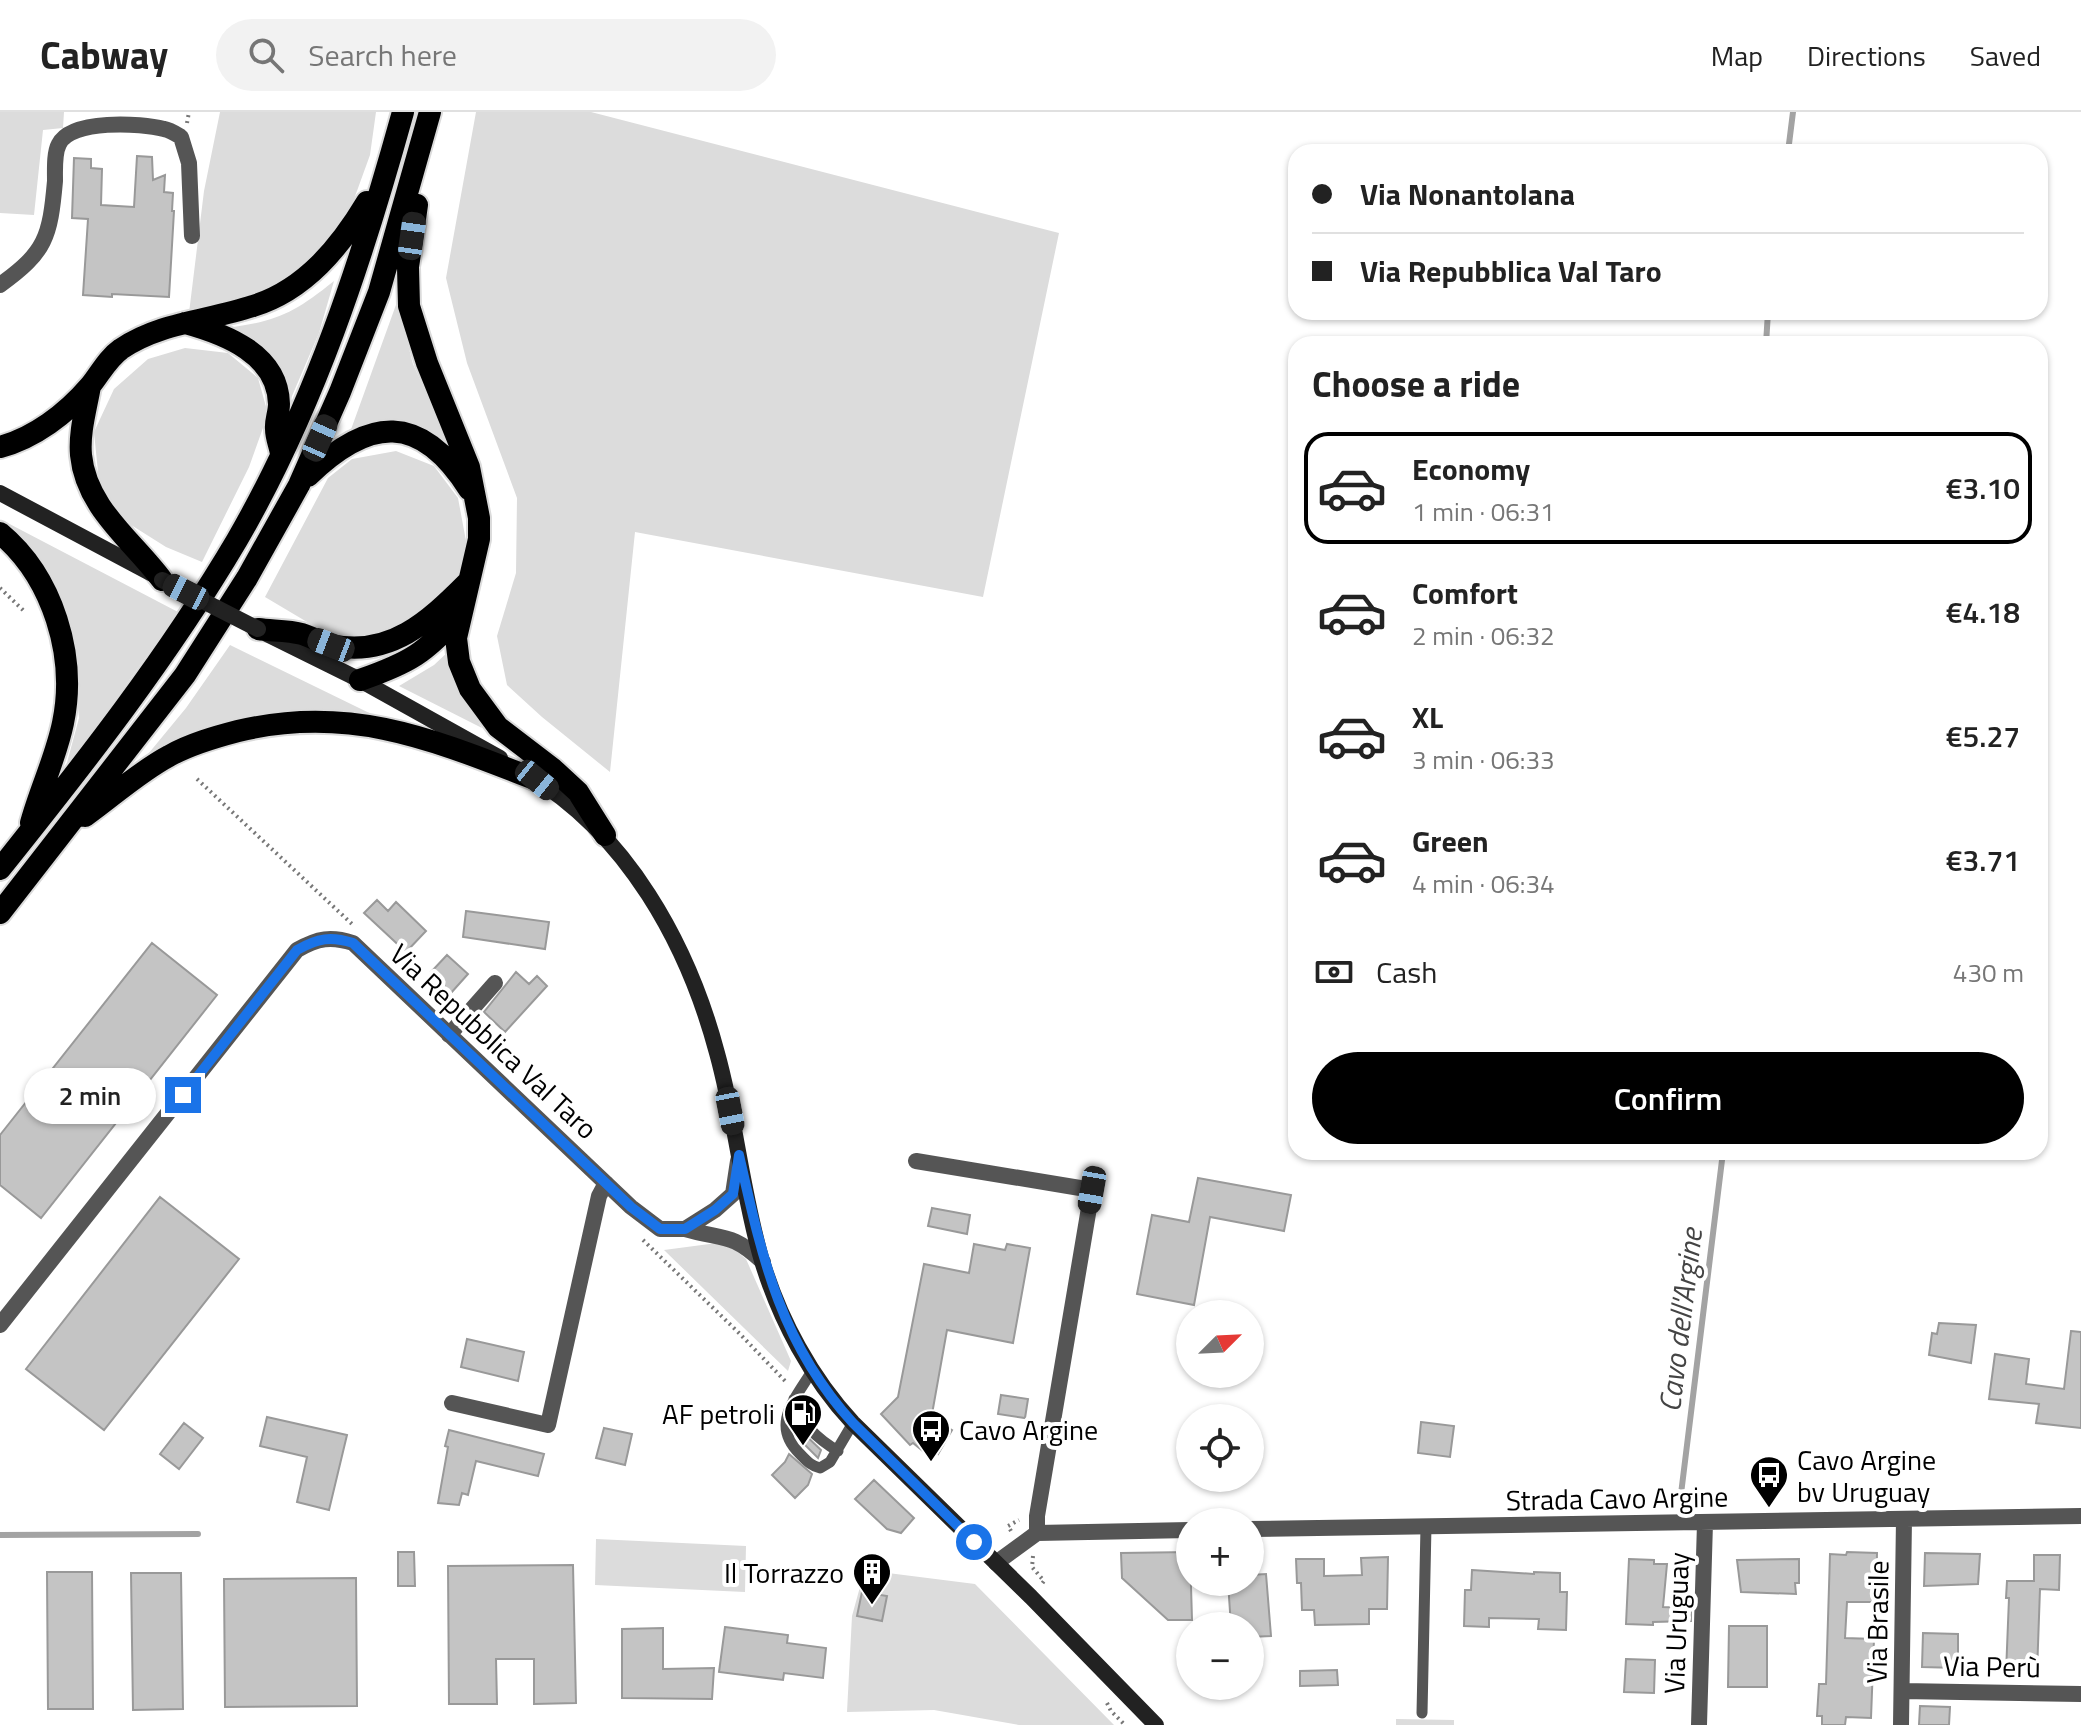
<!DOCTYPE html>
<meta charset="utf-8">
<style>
body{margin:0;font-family:"Titillium Web",sans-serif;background:#f2f2f2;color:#222;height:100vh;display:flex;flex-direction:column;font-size:30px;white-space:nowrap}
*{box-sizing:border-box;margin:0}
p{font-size:26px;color:#767676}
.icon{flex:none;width:44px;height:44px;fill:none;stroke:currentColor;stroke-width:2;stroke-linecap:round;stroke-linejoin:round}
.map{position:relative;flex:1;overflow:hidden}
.details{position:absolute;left:1288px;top:224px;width:760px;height:824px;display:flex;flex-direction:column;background:#fff;border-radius:24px;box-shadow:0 2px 6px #0004}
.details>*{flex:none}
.hud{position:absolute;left:1288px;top:32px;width:760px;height:176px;border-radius:24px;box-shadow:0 2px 6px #0004;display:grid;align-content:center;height:176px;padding:0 24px;background:#fff}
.needle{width:52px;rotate:66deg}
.fabs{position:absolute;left:1176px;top:1188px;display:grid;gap:16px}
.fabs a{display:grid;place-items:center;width:88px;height:88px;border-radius:50%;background:#fff;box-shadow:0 2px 6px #0004;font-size:40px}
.end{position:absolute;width:36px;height:36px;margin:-18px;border:10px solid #1a73e8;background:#fff;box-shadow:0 0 0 4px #fff}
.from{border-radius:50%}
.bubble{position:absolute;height:56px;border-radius:28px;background:#fff;box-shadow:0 2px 6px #0004;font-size:26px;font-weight:600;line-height:56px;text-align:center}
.car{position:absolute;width:24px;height:48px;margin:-24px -12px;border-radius:10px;box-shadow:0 0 6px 2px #0007;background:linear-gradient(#222 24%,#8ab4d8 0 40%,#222 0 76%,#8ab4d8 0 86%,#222 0)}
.hud b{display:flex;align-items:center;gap:28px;height:76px;font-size:30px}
.hud b+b{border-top:2px solid #e0e0e0}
.hud i{width:20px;height:20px;background:#222}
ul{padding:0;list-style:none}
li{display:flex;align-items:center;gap:24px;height:112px;margin:0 16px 12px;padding:0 8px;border:4px solid transparent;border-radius:24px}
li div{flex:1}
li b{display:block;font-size:30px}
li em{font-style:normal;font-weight:600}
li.current{border-color:#000}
li>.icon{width:72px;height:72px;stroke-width:1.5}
h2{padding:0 24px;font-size:36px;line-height:96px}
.pay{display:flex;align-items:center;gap:20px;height:88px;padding:0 24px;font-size:30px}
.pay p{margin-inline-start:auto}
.button{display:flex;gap:16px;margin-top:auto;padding:16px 24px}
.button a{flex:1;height:92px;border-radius:48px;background:#000;color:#fff;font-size:32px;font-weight:600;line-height:92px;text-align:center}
header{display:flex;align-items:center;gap:48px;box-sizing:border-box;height:112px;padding:0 40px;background:#fff;border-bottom:2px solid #e0e0e0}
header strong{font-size:38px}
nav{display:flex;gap:44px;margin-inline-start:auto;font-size:28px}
.search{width:560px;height:72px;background:#f2f2f2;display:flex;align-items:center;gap:20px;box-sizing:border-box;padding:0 28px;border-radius:44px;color:#767676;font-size:30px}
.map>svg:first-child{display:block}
.green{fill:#dcdcdc}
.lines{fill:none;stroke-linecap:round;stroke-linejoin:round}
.stream{stroke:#a3a3a3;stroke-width:6}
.building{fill:#c4c4c4;stroke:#999;stroke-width:2}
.trunk-casing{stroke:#dbdbdb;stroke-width:26}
.path{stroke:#777;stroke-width:4;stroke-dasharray:2 4;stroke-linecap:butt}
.service{stroke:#555;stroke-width:11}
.minor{stroke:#555;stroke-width:16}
.secondary{stroke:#222;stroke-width:16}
.trunk{stroke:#000;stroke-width:22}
.secondary-bridge{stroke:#222;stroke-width:16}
.route{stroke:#1a73e8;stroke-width:10}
.labels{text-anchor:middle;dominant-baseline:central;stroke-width:8;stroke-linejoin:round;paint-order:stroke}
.street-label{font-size:28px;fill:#000;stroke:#fff}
.poi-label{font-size:28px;fill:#000;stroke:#fff;text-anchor:end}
.water-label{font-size:30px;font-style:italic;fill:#444;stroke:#fff}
</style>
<header>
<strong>Cabway</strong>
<div class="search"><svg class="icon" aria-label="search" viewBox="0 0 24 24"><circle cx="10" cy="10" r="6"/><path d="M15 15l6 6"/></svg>Search here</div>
<nav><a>Map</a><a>Directions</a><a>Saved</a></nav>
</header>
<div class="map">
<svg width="2081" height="1613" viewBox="0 0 2081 1613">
<rect width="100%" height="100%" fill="#fff"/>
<path class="green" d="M0,0h64l-1,16 -20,2 -9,85 -34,-2z
M220,0h156l-6,43 -25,69 -46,48 -50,26 -60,15 15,-122z
M476,0h115l468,121 -76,364 -348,-65 -25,240 -68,-55 -35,-32 -10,-49 19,-63 1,-75 -50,-135 -21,-85z
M334,169l-15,52 -30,70 -62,-75c51,-7 67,-15 107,-47z
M397,190l16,62 44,98 -20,-19 -88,-8z
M185,236l43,5 30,25 10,36 -19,53 -47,95 -36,-15 -46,-29 -21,-36 -5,-50 20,-43 34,-30z
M396,339l38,15 24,32 8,43 -10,45 -30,31 -55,23 -37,-2 -69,-41 63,-119 24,-19z
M0,407l178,93 -113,158 14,-52 -8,-82 -54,-99z
M230,533l168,82 -145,-4 -123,53 56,-68z
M450,538l8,38 24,40 -83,-42 35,-21z
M717,1131l17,6 12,10 45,102 -3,10 -124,-121z
M596,1427l150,7 -1,46 -150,-7z
M880,1460l95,12 139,141h-95l-85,-15 -87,2 5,-96 11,-40z
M1396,1607l58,1v5h-58z"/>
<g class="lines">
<path class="stream" d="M1788,40l5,-40
M1766,232l2,-32
M1681,1382l42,-342
M0,1423l198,-1"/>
</g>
<path class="building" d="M137,44l15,1 1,23 12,-5 -1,17 9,1 -1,18h2l-5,86 -57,-3v3l-29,-2 5,-76 -16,-1 2,-60 17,1v9l11,1 -1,36 33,2z
M377,788l11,11 8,-9 30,29 -20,21 -42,-39z
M466,799l83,11 -4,27 -82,-12z
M152,831l65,52 -176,223 -41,-33v-50z
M447,843l21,19 -17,19 -20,-21z
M516,860l13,12 8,-8 10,10 -42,46 -21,-20z
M1198,1066l93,17 -7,36 -74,-14 -16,88 -57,-11 15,-79 37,7z
M160,1085l79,62 -135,171 -78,-61z
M932,1096l38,7 -3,19 -39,-8z
M974,1132l31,6 2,-6 23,4 -17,95 -66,-13 -15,84 10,3 -2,6 12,7 -14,24 -10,-6 -4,4 -11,-9 -3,2 -29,-31 17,-17 26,-133 45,9z
M1939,1211l37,2 -5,38 -42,-8 3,-22 5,1z
M2071,1219l10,1v96l-45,-5 3,-19 -50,-5 6,-45 34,5 -3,25 38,5z
M467,1227l57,13 -6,29 -57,-14z
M1001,1283l27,4 -3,19 -27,-4z
M267,1305l80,18 -18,75 -32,-8 10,-45 -47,-11z
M1421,1310l33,4 -4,31 -32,-4z
M184,1311l19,15 -24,31 -19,-15z
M604,1316l28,6 -7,31 -29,-7z
M799,1317l22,21 -3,8 -19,-19 -2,-5z
M449,1318l95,24 -6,22 -62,-15 -8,34 -6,-2 -3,12 -21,-2 10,-56 -3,-1z
M789,1342l23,20 -4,11 -13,13 -23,-23 13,-13z
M874,1368l40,38 -13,15 -14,-4 -32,-30z
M398,1440h16l1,34h-17z
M1190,1440l2,68h-24l-46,-42 -1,-25z
M1847,1440l30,1 -1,49h-29l-2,36 29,1 -3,79 -25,-1 -1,8h-23v-9h-5l2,-32h7l4,-130 16,1z
M1925,1441l55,1 -2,30 -54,2z
M2034,1443h26l-1,35 -19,-1 -3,84h-31l3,-75h-3l1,-17h27z
M1388,1445l-1,52h-18v15l-54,1 -1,-15h-12l-1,-27h-4l-1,-24h28v17l38,-1 -1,-17z
M1629,1447l25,1v4h13l-4,43 28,1v13l-38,1v3l-27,-1z
M1799,1447v24h-4l1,11 -55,-2 -4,-32z
M573,1453l3,138 -42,1v-45h-38l1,45h-48l-1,-138z
M1472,1458l62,4v-2l26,1v19h7l-1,38 -28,-1 1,-10 -50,-1v9l-25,-1 1,-36h6z
M47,1460h45l1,137h-45z
M131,1461h50l2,136 -50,1z
M1266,1462l5,62 -21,1v-11h-19l-3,-44h22v-7z
M356,1466l1,128 -132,1 -1,-128z
M862,1480l25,4 -5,25 -25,-5z
M1729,1514h38v61h-39z
M725,1515l63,8 -1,8 39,5 -3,30 -39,-5 -1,7 -64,-8z
M663,1516v41l51,-1 -2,31 -90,-1v-69z
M1923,1521l35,1v34l-36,-1z
M1626,1547l29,1 -1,33 -30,-1z
M1337,1558l1,15 -38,1v-15z
M1920,1594l30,1 -1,18h-30z"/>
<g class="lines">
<defs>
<path id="trunk" d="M417,93l-9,62 1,39 18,57 42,104 10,51v21l-23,99 3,24 11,27 28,38 55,42 25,23 27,43
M185,211c40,11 93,31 94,81 0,9 -4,17 -3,25 0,9 4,17 5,25
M90,274c-4,23 -11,46 -9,69 5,53 52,86 81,125
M0,335c34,-9 66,-33 90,-61 10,-12 17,-27 31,-37 40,-27 87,-28 132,-43 52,-16 87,-59 114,-104
M308,364c61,-59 112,-64 161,13
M0,421c53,44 77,123 63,190 -7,34 -23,67 -32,100
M258,517c14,2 30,1 44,5 10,3 19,9 29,11 59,13 98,-24 136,-62
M360,568c49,-17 66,-27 100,-66
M85,704c28,-20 54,-44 84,-60 21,-12 46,-19 69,-25 113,-27 196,9 299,49
M0,757c84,-105 168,-212 237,-329 77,-133 125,-280 166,-428
M0,801l185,-238 62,-97 52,-93 41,-93 39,-100 51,-180"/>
</defs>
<use href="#trunk" class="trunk-casing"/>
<path class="path" d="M187,11l2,-11
M0,476l25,24
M197,667l155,145
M643,1128l97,94 47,49
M1200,1403l39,-1
M1011,1419l-3,-5 11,-6
M1033,1444l-1,11 12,14 -3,4
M1107,1591l4,8 14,14"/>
<path class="service" d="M812,1259c-17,28 -42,54 -12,83 7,7 11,12 20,14l10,-6 23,-39
M794,1287c4,23 25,41 44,52
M1422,1601l4,-187"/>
<path class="minor" d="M0,173c46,-33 50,-48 55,-104 0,-11 -1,-28 4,-37 12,-25 82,-21 105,-15 6,1 12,5 17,8l8,26 3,73
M449,923l46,-52
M738,1049l-5,33 -18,16 -30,19c39,11 46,3 78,33
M916,1049l176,29 -55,326v17
M0,1213l297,-375c21,-12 34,-14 56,-7l278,264 29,22h25
M452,1291l96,22 51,-229 7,-13
M1250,1417l831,-13
M996,1451l41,-30 153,-3
M1902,1579l179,3
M1699,1613l6,-202
M1901,1613l3,-206"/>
<path class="secondary" d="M0,381l154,82
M267,522l93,46 140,78
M527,662c100,59 161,170 190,279 19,68 25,140 45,208 18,59 49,117 91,162l178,174 125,128"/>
<use href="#trunk" class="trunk"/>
<path class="secondary-bridge" d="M162,468l96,49"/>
</g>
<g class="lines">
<path class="route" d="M183,983l114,-145c21,-12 34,-14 56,-7l278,264 29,22h25l30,-19 18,-16 6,-39c23,102 41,188 114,268l121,119"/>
</g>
<defs>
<symbol id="fuel-pin" viewBox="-11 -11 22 30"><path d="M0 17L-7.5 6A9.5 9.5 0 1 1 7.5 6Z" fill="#000" stroke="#fff"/><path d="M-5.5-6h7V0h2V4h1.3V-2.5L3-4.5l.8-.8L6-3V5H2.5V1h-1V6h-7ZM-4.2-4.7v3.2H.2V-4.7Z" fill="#fff"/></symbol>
<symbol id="bus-pin" viewBox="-11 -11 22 30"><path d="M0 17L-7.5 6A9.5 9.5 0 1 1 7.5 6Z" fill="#000" stroke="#fff"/><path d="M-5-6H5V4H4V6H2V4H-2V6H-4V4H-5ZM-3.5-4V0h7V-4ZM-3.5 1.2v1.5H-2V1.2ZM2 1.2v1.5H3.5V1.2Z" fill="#fff"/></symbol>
<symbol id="building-pin" viewBox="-11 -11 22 30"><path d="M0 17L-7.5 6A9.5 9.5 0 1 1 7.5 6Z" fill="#000" stroke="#fff"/><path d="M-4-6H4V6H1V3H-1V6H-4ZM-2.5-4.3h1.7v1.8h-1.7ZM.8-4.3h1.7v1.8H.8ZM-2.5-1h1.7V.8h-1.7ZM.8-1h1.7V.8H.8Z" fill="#fff"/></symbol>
</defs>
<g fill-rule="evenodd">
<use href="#fuel-pin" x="781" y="1279" width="44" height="60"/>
<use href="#bus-pin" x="909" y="1295" width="44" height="60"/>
<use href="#bus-pin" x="1747" y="1341" width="44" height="60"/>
<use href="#building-pin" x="850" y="1438" width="44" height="60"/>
</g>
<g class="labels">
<g class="street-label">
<text transform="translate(494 929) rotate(43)">Via Repubblica Val Taro</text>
<text transform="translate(1617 1386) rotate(-1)">Strada Cavo Argine</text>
<text transform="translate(1877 1510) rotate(-89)">Via Brasile</text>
<text transform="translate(1676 1511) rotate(-88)">Via Uruguay</text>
<text transform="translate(1992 1554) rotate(1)">Via Perù</text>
</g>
<g class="poi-label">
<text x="775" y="1301">AF petroli</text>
<text x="959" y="1317" text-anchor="start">Cavo Argine</text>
<text x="1797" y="1347" text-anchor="start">Cavo Argine<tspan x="1797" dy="32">bv Uruguay</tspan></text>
<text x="844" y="1460">Il Torrazzo</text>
</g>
<g class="water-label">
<text transform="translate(1680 1208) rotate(-83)">Cavo dell'Argine</text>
</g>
</g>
</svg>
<div class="fabs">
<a><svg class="needle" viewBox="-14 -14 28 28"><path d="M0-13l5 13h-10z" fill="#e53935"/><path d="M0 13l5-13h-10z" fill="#767676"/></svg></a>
<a><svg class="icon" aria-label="locate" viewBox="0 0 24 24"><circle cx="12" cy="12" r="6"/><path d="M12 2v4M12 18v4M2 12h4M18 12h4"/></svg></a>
<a>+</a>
<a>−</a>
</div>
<i class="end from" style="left:974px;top:1430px"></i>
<i class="end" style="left:183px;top:983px"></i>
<div class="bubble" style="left:24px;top:956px;width:132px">2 min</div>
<i class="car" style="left:412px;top:124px;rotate:8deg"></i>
<i class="car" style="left:320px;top:326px;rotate:24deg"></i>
<i class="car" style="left:186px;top:480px;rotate:297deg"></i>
<i class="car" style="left:331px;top:533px;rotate:291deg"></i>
<i class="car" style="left:537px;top:668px;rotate:129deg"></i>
<i class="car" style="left:730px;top:999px;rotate:169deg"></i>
<i class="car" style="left:1092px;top:1078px;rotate:190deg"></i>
<div class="hud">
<b><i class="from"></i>Via Nonantolana</b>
<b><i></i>Via Repubblica Val Taro</b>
</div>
<section class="details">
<h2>Choose a ride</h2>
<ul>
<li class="current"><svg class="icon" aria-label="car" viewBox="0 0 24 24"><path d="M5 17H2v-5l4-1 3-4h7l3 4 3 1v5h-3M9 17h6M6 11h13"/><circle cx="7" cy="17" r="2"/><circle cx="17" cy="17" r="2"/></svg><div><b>Economy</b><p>1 min · 06:31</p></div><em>€3.10</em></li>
<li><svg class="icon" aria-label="car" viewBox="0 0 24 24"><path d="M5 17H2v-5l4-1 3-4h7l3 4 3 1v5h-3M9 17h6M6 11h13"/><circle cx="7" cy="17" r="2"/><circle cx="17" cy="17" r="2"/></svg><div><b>Comfort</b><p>2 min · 06:32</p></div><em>€4.18</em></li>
<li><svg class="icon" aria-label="car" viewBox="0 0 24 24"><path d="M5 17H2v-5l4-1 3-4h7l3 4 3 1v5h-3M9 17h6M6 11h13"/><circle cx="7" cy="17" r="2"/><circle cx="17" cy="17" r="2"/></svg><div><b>XL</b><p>3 min · 06:33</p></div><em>€5.27</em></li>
<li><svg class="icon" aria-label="car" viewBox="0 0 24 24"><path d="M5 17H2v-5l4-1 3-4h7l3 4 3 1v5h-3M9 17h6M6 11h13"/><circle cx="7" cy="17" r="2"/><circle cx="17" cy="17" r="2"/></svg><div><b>Green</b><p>4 min · 06:34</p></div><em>€3.71</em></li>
</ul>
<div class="pay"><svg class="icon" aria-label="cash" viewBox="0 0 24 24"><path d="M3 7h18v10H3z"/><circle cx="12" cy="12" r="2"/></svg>Cash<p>430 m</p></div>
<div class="button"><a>Confirm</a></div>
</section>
</div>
